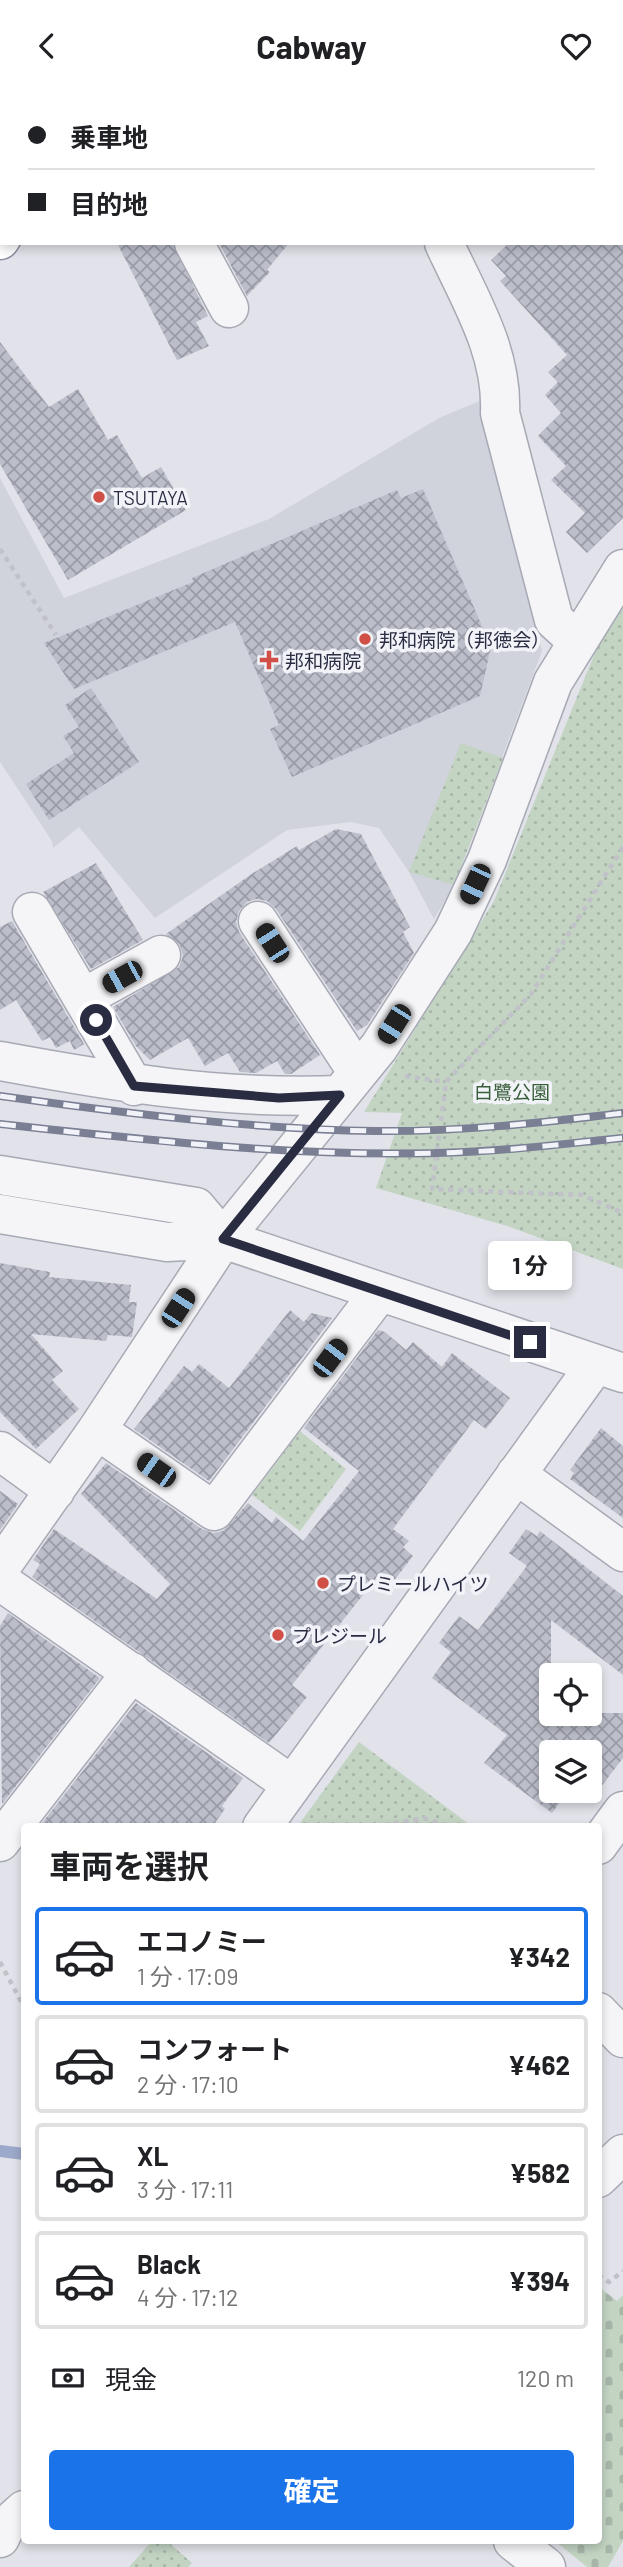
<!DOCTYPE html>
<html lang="ja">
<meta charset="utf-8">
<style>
body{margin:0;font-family:Barlow,"Noto Sans JP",sans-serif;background:#f6f6f6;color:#202124;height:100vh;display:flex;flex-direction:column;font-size:26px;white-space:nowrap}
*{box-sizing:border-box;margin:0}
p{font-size:23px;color:#757577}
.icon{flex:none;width:38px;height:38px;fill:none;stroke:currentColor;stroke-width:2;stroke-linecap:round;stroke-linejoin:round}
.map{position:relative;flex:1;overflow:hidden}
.side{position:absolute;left:21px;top:1732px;width:581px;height:721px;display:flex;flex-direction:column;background:#fff;border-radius:7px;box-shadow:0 4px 10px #0003}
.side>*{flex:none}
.guide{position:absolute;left:0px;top:0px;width:623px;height:154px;box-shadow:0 4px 10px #0003;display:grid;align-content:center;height:154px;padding:0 28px;background:#fff}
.tools{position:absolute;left:539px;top:1572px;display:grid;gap:14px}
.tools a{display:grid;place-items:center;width:63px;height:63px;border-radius:7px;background:#fff;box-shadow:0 4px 10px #0003;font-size:35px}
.end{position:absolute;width:32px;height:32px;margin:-16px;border:9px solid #2a2d42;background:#fff;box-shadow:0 0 0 4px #fff}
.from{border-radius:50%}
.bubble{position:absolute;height:49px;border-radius:7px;background:#fff;box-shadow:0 4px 10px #0003;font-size:23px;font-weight:700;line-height:49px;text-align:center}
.car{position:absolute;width:21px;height:42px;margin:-21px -10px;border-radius:9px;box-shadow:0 0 5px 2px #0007;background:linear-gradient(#222 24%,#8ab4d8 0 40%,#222 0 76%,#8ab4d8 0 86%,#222 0)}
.guide b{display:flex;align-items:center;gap:24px;height:66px;font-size:26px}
.guide b+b{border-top:2px solid #e0e0e0}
.guide i{width:18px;height:18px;background:#202124}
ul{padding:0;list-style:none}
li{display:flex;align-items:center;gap:21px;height:98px;margin:0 14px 10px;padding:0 14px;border:4px solid #e0e0e0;border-radius:7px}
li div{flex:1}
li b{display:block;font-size:26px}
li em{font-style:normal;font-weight:700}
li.active{border-color:#1a73e8}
li>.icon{width:63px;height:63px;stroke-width:1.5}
h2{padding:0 28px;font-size:32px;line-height:84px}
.pay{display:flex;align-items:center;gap:18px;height:77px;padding:0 28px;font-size:26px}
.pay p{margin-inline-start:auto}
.action{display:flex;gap:14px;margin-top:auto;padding:14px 28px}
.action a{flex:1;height:80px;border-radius:7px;background:#1a73e8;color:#fff;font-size:28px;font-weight:700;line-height:80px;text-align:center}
header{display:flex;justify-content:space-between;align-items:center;height:91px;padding:0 28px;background:#fff;font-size:32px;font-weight:700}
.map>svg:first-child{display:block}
.built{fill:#d0d2dc}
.grass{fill:url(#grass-dots)}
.cemetery{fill:url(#cemetery-stones)}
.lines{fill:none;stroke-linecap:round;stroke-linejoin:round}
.stream{stroke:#9da9ca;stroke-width:12}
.building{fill:url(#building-cross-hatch)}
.minor-casing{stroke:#a7a9b4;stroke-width:41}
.highway-casing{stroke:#898da1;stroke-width:41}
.path{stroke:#c0c1c9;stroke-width:4.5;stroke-dasharray:5 5;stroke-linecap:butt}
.minor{stroke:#f5f5f8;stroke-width:38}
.highway{stroke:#fff;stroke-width:38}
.rail-casing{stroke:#7b7f94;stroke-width:8}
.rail{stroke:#f1f3f8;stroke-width:5;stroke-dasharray:16;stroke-linecap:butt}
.route{stroke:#2a2d42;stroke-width:9}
.poi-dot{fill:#d04f46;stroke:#f1f3f8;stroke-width:2.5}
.labels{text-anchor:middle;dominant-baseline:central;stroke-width:7;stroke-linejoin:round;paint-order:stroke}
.poi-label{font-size:19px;fill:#2a2d42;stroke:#f1f3f8;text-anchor:start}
.park-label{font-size:19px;fill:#375e38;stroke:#f1f3f8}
</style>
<header><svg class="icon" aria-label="back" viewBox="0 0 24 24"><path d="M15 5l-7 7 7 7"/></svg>Cabway<svg class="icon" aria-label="heart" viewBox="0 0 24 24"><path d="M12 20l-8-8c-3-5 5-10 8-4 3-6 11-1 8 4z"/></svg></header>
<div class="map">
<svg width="623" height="2476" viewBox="0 0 623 2476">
<defs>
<pattern id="grass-dots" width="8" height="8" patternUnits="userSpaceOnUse" patternTransform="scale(1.75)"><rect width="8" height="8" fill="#c3d4c3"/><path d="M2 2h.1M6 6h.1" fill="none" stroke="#a8b6a9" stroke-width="1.8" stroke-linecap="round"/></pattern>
<pattern id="cemetery-stones" width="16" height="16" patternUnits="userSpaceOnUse" patternTransform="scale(1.75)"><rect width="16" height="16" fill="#c3d4c3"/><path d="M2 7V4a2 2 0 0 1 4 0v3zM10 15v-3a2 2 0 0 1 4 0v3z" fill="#a8b6a9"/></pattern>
<pattern id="building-cross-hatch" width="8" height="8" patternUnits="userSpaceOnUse" patternTransform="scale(1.75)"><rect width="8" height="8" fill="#bcbeca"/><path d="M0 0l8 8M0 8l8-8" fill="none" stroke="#999ba6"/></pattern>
</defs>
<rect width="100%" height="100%" fill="#e2e3ea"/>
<path class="built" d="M482,309l60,251 -88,234 -20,34 -25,-47 -30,-44 -28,-6 -64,8 -132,88 -76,-91 -26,21 -1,-7 -52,-79v-284l64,120 205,-79 170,-101z"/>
<path class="grass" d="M623,518v660l-116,-43 -131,-38 26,-75 -38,-1 130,-211 107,-263z
M461,652l42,15 -49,127 -45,-13z
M300,1340l46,38 -46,62 -48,-36z
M359,1651l114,85h-176z
M152,2450h15l25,22 -4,4h-59z"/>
<path class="cemetery" d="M599,2196l18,14 6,-6v246l-15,26h-21l-32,-26h43z"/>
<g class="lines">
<path class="stream" d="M0,2060l24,3"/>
</g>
<path class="building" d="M117,152h55l36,73 -12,6 13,24 -32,14z
M219,152h70l-22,27 3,2 -23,24z
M509,152h114v275l-36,35 -21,-21 19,-19 -34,-33 15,-14 -28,-30 23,-23 -16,-18 13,-13 -10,-10 19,-17 -67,-74 6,-5 -15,-16z
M0,251l49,65 29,-18 30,51 9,-5 25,43 19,-11 25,43 -118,70 -68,-116z
M423,398l68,158 -11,49 -188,81 -22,-48 9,-4 -44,-103 -161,67 -30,-46 149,-61 -1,-4 205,-88 4,8z
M91,597l48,74 -90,58 -23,-36 48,-31 -11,-17 16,-9 -14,-22z
M336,738l25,5 49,93 -7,5 11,21 -47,72 -10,6 -81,-122 -9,-8 -11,-2 -9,3 -8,9 -3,11 3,10 81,123 -29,19h-6l-8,-13 -21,12 -16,-1 -12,-19 -23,13 -17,-28 -38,22 -14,-14 -23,-39 66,-40 4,-11 -3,-11 -14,-11 87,-61 44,-27 2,4z
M96,772l47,77 -52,29 -48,-77z
M12,830l72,123 -10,6 -4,-9 -14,7 -6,-11 -8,4 -26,-41 -16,10v-83z
M0,1172l50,9 -1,5 82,8 -2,17h8l-5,35 -24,-2 -2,6 -75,-7 32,37 -11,9 27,29 -43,40 -36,-37z
M290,1219l14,12 7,-9 21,5 -123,163 -75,-52 50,-63 8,6 7,-8 30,24z
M378,1239l7,2 21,18 7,-8 29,25 10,-14 58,45 -24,31 -12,-9 -81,109 16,12 -6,6 10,9 -20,26 -12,-10 -89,113 15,12 -38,46 -237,-166 8,-13 -7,-4 21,-31 103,70 13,-15 -89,-90 25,-31 96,66 11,4 10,-2 25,-28 24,20 4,-6 27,24 56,-70 -55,-43z
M601,1337l22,18v72l-53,-39 4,-6 -4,-3z
M0,1400l18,13 -18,26z
M526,1438l11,7 3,-5 83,65v79l-72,-55v93h72v45l-33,43v-49h-39v38h18l-17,23 -68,-50 23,-28 -75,-57 19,-26 -12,-9 20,-27 19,14 49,-64 -18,-13z
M8,1522l92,65 -98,126 -2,-178z
M136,1612l107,75 -21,28 3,3 -13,18h-173z"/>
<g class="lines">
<defs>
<path id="minor" d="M348,0l1,2
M442,2l1,-2
M618,2l1,-2
M194,152l35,65
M444,152c25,55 59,108 56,170l54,207 23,21
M32,821l102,174
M258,830l100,152
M83,907l78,-43
M0,970c114,21 223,39 340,34
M0,1084l196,32 27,32
M0,1123l167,28 56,-3 400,134
M97,1339l117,81 165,-218
M0,1360l55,40
M516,1383l107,78
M0,1477l97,-138 126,-191 156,-192 74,-115 34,-72 66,-178 70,-113
M0,1490l292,204
M262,1736l334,-463
M0,1751l132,-170
M598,1754l25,-34
M598,1921l25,26
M598,2087l25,-24
M0,2447l5,-11 19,-17
M513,2450l33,26"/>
<path id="highway" d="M107,2l1,-2
M0,149l2,-3"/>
</defs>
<use href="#minor" class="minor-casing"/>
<use href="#highway" class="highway-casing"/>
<path class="path" d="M0,458l56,86
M623,756l-92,147 -85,88 -14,107 150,6 41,18
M405,985l41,6
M374,1736l50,-9 26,9
M0,1871l24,45
M598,2184l11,7 14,-11"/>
<use href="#minor" class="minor"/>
<use href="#highway" class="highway"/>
<defs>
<path id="rail" d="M0,1005c123,17 250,33 375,35 82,1 166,-8 248,-18
M0,1033c154,17 310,35 465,28 52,-2 106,-9 158,-14"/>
</defs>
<use href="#rail" class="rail-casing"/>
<use href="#rail" class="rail"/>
</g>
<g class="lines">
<path class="route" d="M96,929l38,66 145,12 61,-3 -117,144 307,103"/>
</g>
<g class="poi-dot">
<circle cx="99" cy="406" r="7"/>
<circle cx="365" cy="548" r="7"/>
<path d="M265.5 558.5h7v7h7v7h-7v7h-7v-7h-7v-7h7z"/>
<circle cx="323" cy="1492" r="7"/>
<circle cx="278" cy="1544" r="7"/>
</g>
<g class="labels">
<g class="poi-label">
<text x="113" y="406">TSUTAYA</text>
<text x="379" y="548">邦和病院（邦徳会）</text>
<text x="285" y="569">邦和病院</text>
<text x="337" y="1492">プレミールハイツ</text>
<text x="292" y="1544">プレジール</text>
</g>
<g class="park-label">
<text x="512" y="1000">白鷺公園</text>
</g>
</g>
</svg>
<div class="tools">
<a><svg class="icon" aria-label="locate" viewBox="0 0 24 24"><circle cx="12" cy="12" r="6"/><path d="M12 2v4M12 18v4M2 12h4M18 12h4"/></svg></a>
<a><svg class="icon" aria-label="layers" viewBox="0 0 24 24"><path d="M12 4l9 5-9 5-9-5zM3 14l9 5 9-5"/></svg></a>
</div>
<i class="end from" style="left:96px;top:929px"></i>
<i class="end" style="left:530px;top:1251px"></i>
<div class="bubble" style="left:488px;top:1150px;width:84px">1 分</div>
<i class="car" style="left:475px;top:793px;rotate:205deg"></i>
<i class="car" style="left:272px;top:852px;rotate:327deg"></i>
<i class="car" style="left:122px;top:886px;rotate:241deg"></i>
<i class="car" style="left:394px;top:933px;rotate:212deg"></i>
<i class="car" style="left:178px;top:1217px;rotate:33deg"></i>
<i class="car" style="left:330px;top:1267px;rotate:37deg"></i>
<i class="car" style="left:156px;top:1379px;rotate:305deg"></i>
<div class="guide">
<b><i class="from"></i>乗車地</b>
<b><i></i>目的地</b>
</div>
<section class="side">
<h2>車両を選択</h2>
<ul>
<li class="active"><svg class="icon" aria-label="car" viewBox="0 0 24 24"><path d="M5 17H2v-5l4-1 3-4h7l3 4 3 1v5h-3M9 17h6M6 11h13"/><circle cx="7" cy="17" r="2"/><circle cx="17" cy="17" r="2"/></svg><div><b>エコノミー</b><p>1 分 · 17:09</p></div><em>¥342</em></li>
<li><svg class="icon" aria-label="car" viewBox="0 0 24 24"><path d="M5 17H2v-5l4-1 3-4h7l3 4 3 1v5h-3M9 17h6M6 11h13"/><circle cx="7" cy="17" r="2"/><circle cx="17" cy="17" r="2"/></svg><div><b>コンフォート</b><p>2 分 · 17:10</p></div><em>¥462</em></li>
<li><svg class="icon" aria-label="car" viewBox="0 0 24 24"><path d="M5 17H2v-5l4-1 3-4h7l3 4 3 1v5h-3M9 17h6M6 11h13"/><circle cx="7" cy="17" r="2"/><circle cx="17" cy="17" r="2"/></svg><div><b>XL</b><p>3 分 · 17:11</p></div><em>¥582</em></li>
<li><svg class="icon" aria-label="car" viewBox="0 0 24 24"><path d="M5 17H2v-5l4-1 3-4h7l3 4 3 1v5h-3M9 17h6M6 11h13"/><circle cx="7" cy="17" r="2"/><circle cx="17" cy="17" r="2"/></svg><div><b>Black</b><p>4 分 · 17:12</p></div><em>¥394</em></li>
</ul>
<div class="pay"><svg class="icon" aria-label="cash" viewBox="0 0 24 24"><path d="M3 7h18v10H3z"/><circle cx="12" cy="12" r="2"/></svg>現金<p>120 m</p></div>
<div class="action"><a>確定</a></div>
</section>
</div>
